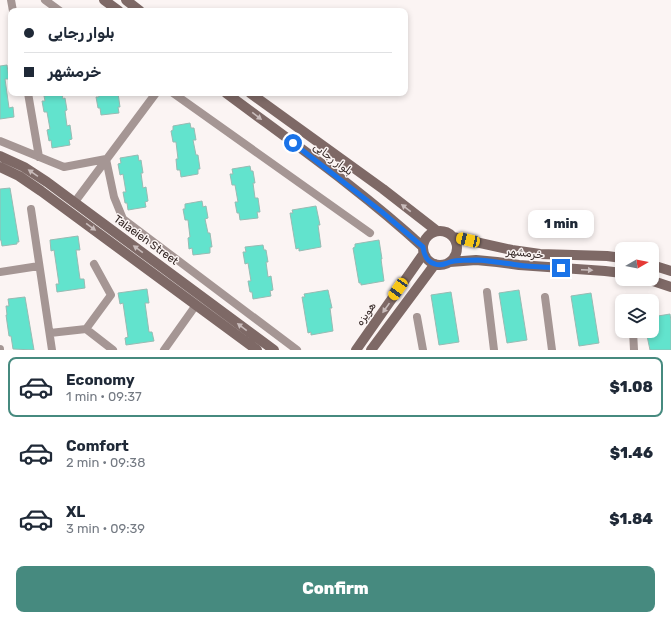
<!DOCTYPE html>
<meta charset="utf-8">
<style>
body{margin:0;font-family:Rubik,Vazirmatn,sans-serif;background:#f6f6f7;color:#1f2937;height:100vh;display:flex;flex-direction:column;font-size:15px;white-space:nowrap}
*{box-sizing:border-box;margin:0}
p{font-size:13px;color:#747a83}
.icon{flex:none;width:22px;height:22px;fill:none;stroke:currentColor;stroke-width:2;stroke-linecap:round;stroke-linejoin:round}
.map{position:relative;height:350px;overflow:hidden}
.details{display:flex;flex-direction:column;background:#fff;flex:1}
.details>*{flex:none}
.banner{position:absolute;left:8px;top:8px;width:400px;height:88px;border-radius:8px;box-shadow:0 2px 6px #0003;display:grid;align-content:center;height:88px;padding:0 16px;background:#fff}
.needle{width:26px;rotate:81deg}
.buttons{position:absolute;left:615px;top:242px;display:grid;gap:8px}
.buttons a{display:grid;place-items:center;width:44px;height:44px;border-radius:8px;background:#fff;box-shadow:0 2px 6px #0003;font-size:20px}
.end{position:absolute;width:18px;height:18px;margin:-9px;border:5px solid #1a73e8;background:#fff;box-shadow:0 0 0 2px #fff}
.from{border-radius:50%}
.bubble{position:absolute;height:28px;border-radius:8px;background:#fff;box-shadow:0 2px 6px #0003;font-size:13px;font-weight:800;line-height:28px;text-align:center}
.car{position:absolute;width:12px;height:24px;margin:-12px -6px;border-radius:5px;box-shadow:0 0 3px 1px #0007;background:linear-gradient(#f5c518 24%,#345 0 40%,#f5c518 0 76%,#345 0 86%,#f5c518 0)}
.banner b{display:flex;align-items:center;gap:14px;height:38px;font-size:15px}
.banner b+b{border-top:1px solid #e0e1e3}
.banner i{width:10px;height:10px;background:#1f2937}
ul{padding:7px 0 0;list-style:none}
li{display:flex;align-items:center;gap:12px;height:60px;margin:0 8px 6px;padding:0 8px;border:2px solid transparent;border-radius:8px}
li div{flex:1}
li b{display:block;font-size:15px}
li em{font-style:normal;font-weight:800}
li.selected{border-color:#468a7f}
li>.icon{width:36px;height:36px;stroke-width:1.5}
.button{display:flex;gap:8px;margin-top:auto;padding:8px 16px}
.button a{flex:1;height:46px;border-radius:8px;background:#468a7f;color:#fff;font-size:16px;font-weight:800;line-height:46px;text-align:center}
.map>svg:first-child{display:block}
.building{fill:#62e3cd;stroke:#98bbb3}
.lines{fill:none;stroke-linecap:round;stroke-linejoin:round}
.street{stroke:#a59694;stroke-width:8}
.secondary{stroke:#7e6966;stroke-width:10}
.oneway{fill:#c9bcbb}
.route{stroke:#1a73e8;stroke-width:5}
.labels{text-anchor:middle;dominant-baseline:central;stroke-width:3;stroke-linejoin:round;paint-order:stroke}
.street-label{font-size:11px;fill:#332624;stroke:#fbf4f3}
</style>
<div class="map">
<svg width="671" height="350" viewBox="0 0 671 350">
<rect width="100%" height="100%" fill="#fbf4f3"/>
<path class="building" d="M7,65l2,14h-4l4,29 4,-1 1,10 -14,2v-53z
M62,93l1,6 2,-1 2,12 -2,1 2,15 3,-1 2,14 -3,1 1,5 -18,3 -1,-8 -2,1 -2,-11 3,-1 -3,-17h-3l-2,-11h3l-1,-5z
M98,93h20l2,14h-2l1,6 -18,2 -1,-7h-2l-2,-11h3z
M190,123l1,5h3l2,12h-3l3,15h2l2,14h-2v5l-17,3 -1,-7h-3l-1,-11h2l-2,-17h-3l-2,-11 2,-1v-4z
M138,155l1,6 2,-1 2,13h-2l2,15 3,-1 2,14 -3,1 1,5 -18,3 -1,-7h-2l-2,-11h3l-3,-18 -3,1 -2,-11 3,-1 -1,-5z
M250,166l1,5h2l2,12h-2l2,15h3l2,14h-3l1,6 -18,2 -1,-7h-2l-2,-11h3l-3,-17h-3l-2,-11h3l-1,-5z
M10,188l9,54h-2v2l-15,2 -1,-6h-1v-51z
M202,201l1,6 3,-1 2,12 -3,1 3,14h2l2,14h-2v6l-17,2 -1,-7 -3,1 -1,-11 2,-1 -2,-17h-3l-2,-11h2v-5z
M316,206l4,19h-2l3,22 -22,4v-3l-3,1 -6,-36h3l-1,-3z
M78,236l2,14h-4l4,29h4l1,9 -28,4 -1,-8h3l-5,-34 -3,1 -1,-11z
M379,240l3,19h-1l3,22 -23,4v-2h-2l-6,-35 2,-1v-3z
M263,245l1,5h2l2,12h-2l2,15 3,-1 2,14 -3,1 1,5 -18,3 -1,-7h-2l-2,-11h3l-3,-18 -3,1 -2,-12h3l-1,-5z
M147,289l2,14h-4l4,29h3l2,9 -28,4 -1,-7 3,-1 -5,-34 -3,1 -2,-11z
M328,290l4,18h-2l3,23 -22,4v-3l-3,1 -6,-36h3l-1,-3z
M519,290l8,50 -20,3 -8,-50z
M451,292l8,50 -20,3 -8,-50z
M591,293l8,50 -20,3 -8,-50z
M25,297l9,53 -21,-1 -2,-13h-2l-3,-21h1l-1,-9h3l-1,-7z
M670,314l1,7v29h-21l-4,-19h6v-14z"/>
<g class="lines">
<path class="street" d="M11,0l2,11
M45,0l15,11
M28,93l11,64
M173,93l197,140
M0,141l64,26 42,-8 8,38 9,22 174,131
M74,203l82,-110
M31,209l21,141
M94,264l17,31 -25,34 27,21
M0,272l39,-6
M487,292l7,58
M545,297l7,53
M417,317l6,33
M633,331l1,19
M50,333l36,-4
M0,349v1
M164,350l32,-45"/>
<path class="secondary" d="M104,0l15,11
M126,0l14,11
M226,93c67,50 136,98 197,154
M250,93l133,96 54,42
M0,156l24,11 23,15 227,168
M0,167l19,9 22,15 216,159
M423 248a17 17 0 1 1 34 0a17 17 0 1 1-34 0Z
M453,237l59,13 28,4 67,2 15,2
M450,262l26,-2 21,2 22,3 86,6 17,2
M652,265l19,6
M647,279l24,8
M356,350l68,-97
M371,350l64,-86"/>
</g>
<defs><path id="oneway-solid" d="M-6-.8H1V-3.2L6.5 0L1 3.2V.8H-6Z"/></defs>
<g class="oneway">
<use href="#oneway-solid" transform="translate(257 116) rotate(37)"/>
<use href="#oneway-solid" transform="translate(33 173) rotate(-146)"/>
<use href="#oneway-solid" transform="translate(406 208) rotate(-143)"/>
<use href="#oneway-solid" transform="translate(91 227) rotate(36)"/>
<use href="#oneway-solid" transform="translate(138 249) rotate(-144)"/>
<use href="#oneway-solid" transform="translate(587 270) rotate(2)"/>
<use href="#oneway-solid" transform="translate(386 308) rotate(125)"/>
<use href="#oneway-solid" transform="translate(242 327) rotate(-143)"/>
</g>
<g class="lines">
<path class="route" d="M293,143l89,69 41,35c1,8 4,15 12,17 6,2 9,0 15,-2 5,-2 21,-2 28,-2 13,1 26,3 40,5 14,2 29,2 43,3"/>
</g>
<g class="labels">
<g class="street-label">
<text transform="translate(333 159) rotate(37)">بلوار رجایی</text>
<text transform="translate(146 240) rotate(36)">Talaeieh Street</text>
<text transform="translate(525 253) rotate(6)">خرمشهر</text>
<text transform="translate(366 314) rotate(-55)">هویزه</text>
</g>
</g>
</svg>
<div class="buttons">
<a><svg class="needle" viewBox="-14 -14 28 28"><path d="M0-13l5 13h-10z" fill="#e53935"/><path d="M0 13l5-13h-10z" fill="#747a83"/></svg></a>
<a><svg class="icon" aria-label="layers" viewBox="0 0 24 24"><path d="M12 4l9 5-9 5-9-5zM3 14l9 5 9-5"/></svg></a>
</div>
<i class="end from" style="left:293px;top:143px"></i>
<i class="end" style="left:561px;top:268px"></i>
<div class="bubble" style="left:528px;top:210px;width:66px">1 min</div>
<i class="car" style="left:468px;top:240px;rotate:283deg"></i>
<i class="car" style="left:398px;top:289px;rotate:215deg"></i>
<div class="banner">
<b><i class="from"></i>بلوار رجایی</b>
<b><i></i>خرمشهر</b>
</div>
</div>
<section class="details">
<ul>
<li class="selected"><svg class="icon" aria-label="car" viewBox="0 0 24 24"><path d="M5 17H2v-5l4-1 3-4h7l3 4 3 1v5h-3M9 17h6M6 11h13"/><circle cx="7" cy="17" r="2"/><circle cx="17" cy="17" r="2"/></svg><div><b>Economy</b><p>1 min · 09:37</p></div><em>$1.08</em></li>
<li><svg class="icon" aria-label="car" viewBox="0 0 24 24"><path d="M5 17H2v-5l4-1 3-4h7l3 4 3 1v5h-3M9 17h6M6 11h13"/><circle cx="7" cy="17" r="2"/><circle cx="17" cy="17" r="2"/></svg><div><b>Comfort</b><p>2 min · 09:38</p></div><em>$1.46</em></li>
<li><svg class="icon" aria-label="car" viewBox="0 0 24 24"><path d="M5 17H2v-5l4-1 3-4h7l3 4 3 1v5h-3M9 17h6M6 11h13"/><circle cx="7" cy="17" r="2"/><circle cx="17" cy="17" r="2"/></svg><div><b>XL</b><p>3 min · 09:39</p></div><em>$1.84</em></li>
</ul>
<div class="button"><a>Confirm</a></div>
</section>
